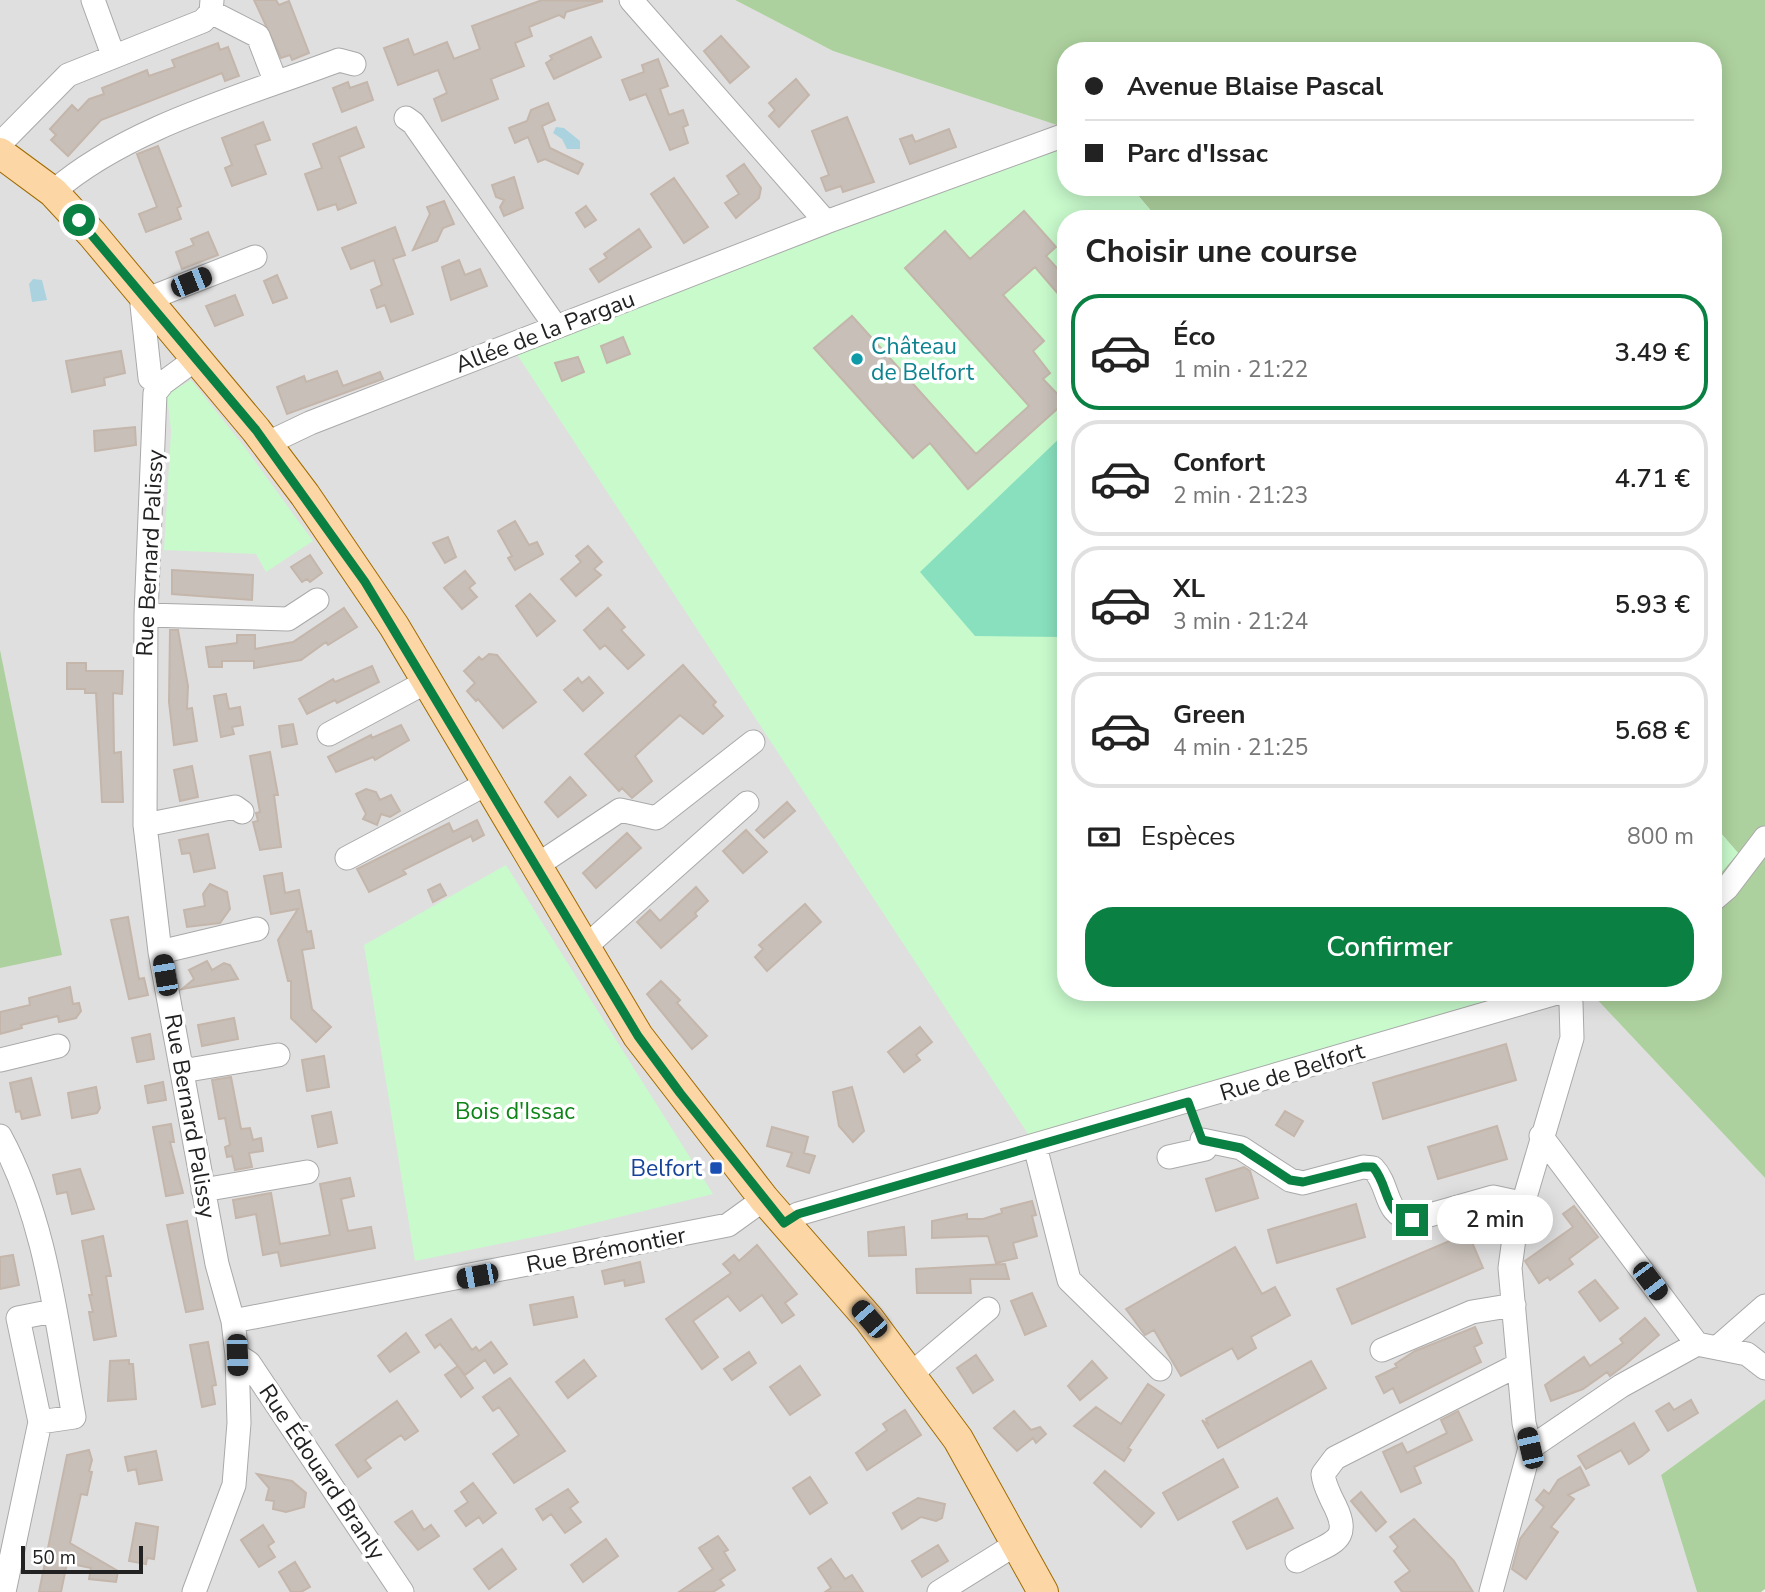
<!DOCTYPE html>
<html lang="fr">
<meta charset="utf-8">
<style>
body{margin:0;font-family:"Nunito Sans",sans-serif;background:#f6f6f6;color:#222;height:100vh;display:flex;flex-direction:column;font-size:26px;white-space:nowrap}
*{box-sizing:border-box;margin:0}
p{font-size:23px;color:#767676}
.icon{flex:none;width:38px;height:38px;fill:none;stroke:currentColor;stroke-width:2;stroke-linecap:round;stroke-linejoin:round}
.map{position:relative;flex:1;overflow:hidden}
.drawer{position:absolute;left:1057px;top:210px;width:665px;height:791px;display:flex;flex-direction:column;background:#fff;border-radius:28px;box-shadow:0 4px 18px #0003}
.drawer>*{flex:none}
.hud{position:absolute;left:1057px;top:42px;width:665px;height:154px;border-radius:28px;box-shadow:0 4px 18px #0003;display:grid;align-content:center;height:154px;padding:0 28px;background:#fff}
.scale{position:absolute;left:21px;bottom:18px;width:122px;box-sizing:border-box;padding-left:7px;border:4px solid #222;border-top:0;font-size:19px;line-height:24px;white-space:nowrap;color:#222;-webkit-text-stroke:5px #fff;paint-order:stroke}
.end{position:absolute;width:32px;height:32px;margin:-16px;border:9px solid #0b8043;background:#fff;box-shadow:0 0 0 4px #fff}
.from{border-radius:50%}
.bubble{position:absolute;height:49px;border-radius:24px;background:#fff;box-shadow:0 4px 18px #0003;font-size:23px;font-weight:600;line-height:49px;text-align:center}
.car{position:absolute;width:21px;height:42px;margin:-21px -10px;border-radius:9px;box-shadow:0 0 5px 2px #0007;background:linear-gradient(#222 24%,#8ab4d8 0 40%,#222 0 76%,#8ab4d8 0 86%,#222 0)}
.hud b{display:flex;align-items:center;gap:24px;height:66px;font-size:26px}
.hud b+b{border-top:2px solid #e0e0e0}
.hud i{width:18px;height:18px;background:#222}
ul{padding:0;list-style:none}
li{display:flex;align-items:center;gap:21px;height:116px;margin:0 14px 10px;padding:0 14px;border:4px solid #e0e0e0;border-radius:28px}
li div{flex:1}
li b{display:block;font-size:26px}
li em{font-style:normal;font-weight:600}
li.current{border-color:#0b8043}
li>.icon{width:63px;height:63px;stroke-width:1.5}
h2{padding:0 28px;font-size:32px;line-height:84px}
.pay{display:flex;align-items:center;gap:18px;height:77px;padding:0 28px;font-size:26px}
.pay p{margin-inline-start:auto}
.button{display:flex;gap:14px;margin-top:auto;padding:14px 28px}
.button a{flex:1;height:80px;border-radius:28px;background:#0b8043;color:#fff;font-size:28px;font-weight:600;line-height:80px;text-align:center}
.map>svg:first-child{display:block}
.residential{fill:#e0dfdf}
.forest{fill:#add19e}
.park{fill:#c8facc}
.pitch{fill:#88e0be}
.water{fill:#aad3df}
.building{fill:#c7bfb8;stroke:#c4b6ab;stroke-width:2}
.lines{fill:none;stroke-linecap:round;stroke-linejoin:round}
.minor-casing{stroke:#a9a9a9;stroke-width:25}
.major-casing{stroke:#a06b00;stroke-width:32}
.minor{stroke:#fff;stroke-width:23}
.major{stroke:#fcd6a4;stroke-width:30}
.route{stroke:#0b8043;stroke-width:9}
.culture-dot{fill:#0f9aa8;stroke:#fff;stroke-width:2.5}
.transit-dot{fill:#1a4fb4;stroke:#fff;stroke-width:2.5}
.labels{text-anchor:middle;dominant-baseline:central;stroke-width:7;stroke-linejoin:round;paint-order:stroke}
.street-label{font-size:23px;fill:#222;stroke:#fff}
.culture-label{font-size:23px;fill:#0d838f;stroke:#fff;text-anchor:start}
.park-label{font-size:23px;fill:#0c8416;stroke:#fff}
.transit-label{font-size:23px;fill:#164399;stroke:#fff;text-anchor:end}
</style>
<div class="map">
<svg width="1765" height="1592" viewBox="0 0 1765 1592">
<rect width="100%" height="100%" fill="#f2efe9"/>
<path class="residential" d="M0,0h735l98,51 233,77 -36,1009 485,-145h75l175,186v221l-104,76 36,117h-1697z"/>
<path class="forest" d="M735,0h1030v1178l-175,-186h123v-110l25,-29 -25,-29v-605h-555l-27,-32h582v-136h-647v77l-233,-77z
M0,650l62,305 -62,13z
M1765,1399v190l-4,3h-64l-36,-117z"/>
<path class="park" d="M1066,141v46h65l27,32h-92v773h449l-485,145 -514,-784z
M191,380l52,65 70,96 -47,31 -10,-18 -92,-4 7,-119 -4,-37z
M1713,824l25,29 -25,29z
M506,865l207,329 -159,39 -139,28 -51,-316z"/>
<path class="pitch" d="M1066,432v205l-91,-1 -55,-64z"/>
<path class="water" d="M556,127l8,1 16,13v8h-13l-5,-10 -9,-6z
M33,279l9,1 5,20 -15,2 -3,-18z"/>
<path class="building" d="M254,0h22l3,5 10,-4 20,52 -17,7 -2,-5 -9,3z
M542,0l61,1 -37,11 -2,6 -5,-3 -30,12 3,9 -17,7 9,23 -33,13 7,20 -56,22 -8,-22 13,-6 -9,-23 -40,15 -14,-37 24,-9 6,16 33,-13 7,17 26,-10 -8,-23z
M721,36l28,31 -19,16 -26,-32z
M591,37l10,20 -47,22 -8,-16 6,-4 -2,-3z
M218,43l2,7 8,-3 11,29 -14,5 -3,-8 -121,47 -33,36 -17,-16 5,-5 -6,-6 22,-24 6,6 11,-12 15,-5 -2,-6 45,-18 2,6 26,-9 -3,-7z
M658,59l10,27 -8,3 9,26 14,-5 5,15 -5,2 5,16 -18,7 -24,-56 -16,6 -8,-20 22,-8 -2,-7z
M796,79l13,16 -30,32 -10,-11 6,-6 -6,-7z
M348,82l2,6 17,-6 6,18 -31,12 -9,-24z
M548,103l7,17 -13,6 8,22 33,16 -5,10 -33,-15 -7,3 -10,-25 -13,6 -6,-15 18,-7 4,-11z
M847,117l27,65 -31,10 -2,-6 -15,5 -5,-13 8,-3 -17,-44z
M263,122l7,18 -15,5 11,29 -34,12 -7,-18 7,-3 -10,-27z
M356,127l8,20 -25,10 17,46 -18,7 -2,-6 -18,6 -13,-36 17,-6 -9,-24z
M949,129l7,18 -46,17 -10,-25 12,-4 3,7z
M158,146l23,60 -4,2 4,11 -35,13 -7,-18 18,-7 -20,-53z
M744,164l17,24 -2,10 -23,20 -11,-15 14,-9 -12,-18z
M514,177l9,31 -19,8 -4,-9 4,-7 -8,-3 -4,-12z
M674,178l34,49 -24,16 -33,-49z
M444,201l10,23 -11,4 -6,13 -24,9 17,-36 -3,-7z
M586,206l10,14 -11,7 -9,-14z
M1024,211l32,36 -10,9 20,22v25l-31,-36 -32,28 41,46 -11,10 17,22 -7,6 22,23 -97,87 -38,-46 -17,15 -99,-110 38,-32 124,138 53,-48 -124,-138 40,-37 25,28z
M395,227l10,28 -12,4 20,55 -22,8 -6,-17 -8,3 -6,-18 11,-5 -8,-25 -23,9 -9,-21z
M639,229l12,18 -52,35 -9,-13 17,-11 -3,-4z
M208,232l10,23 -36,14 -6,-17 18,-7 -3,-6z
M459,260l6,15 15,-6 7,17 -36,14 -9,-33z
M277,275l10,23 -14,5 -9,-22z
M235,295l8,20 -28,11 -9,-20z
M623,337l7,17 -23,9 -6,-17z
M121,351l4,22 -21,5 1,7 -33,7 -6,-31z
M578,357l6,15 -22,9 -7,-18z
M337,371l6,15 37,-14 3,7 -96,35 -10,-27 27,-11 2,6z
M135,427l1,18 -41,6 -1,-20z
M515,521l14,24 8,-3 6,12 -28,16 -7,-12 4,-2 -14,-25z
M448,537l8,20 -11,6 -12,-20z
M588,546l14,16 -8,7 7,6 -25,21 -15,-17 20,-17 -5,-6z
M310,555l12,18 -12,9 -3,-3 -5,3 -11,-15z
M172,570l81,5 -1,25 -80,-6z
M465,571l10,12 -6,5 8,9 -15,12 -18,-21z
M530,594l25,27 -18,15 -21,-30z
M344,608l13,19 -29,18 -2,-3 -25,18 -47,8v-7h-32v6h-13l-3,-20 31,-4v-8h18v14l38,-7z
M608,608l17,19 -4,3 23,25 -16,14 -23,-24 -5,4 -16,-19z
M170,630h8l10,56 -1,23 5,-1 5,33 -23,4 -5,-43z
M489,654l8,1 39,47 -33,26 -25,-29 -2,2 -9,-10 8,-8 -11,-12 15,-14 3,3z
M67,663h19v8h37l-1,23 -9,-1 1,60 7,-1 2,50h-21l-6,-109h-11v-4h-18z
M683,665l33,37 -3,3 10,11 -20,18 -23,-19 -45,41 17,25 -20,17 -10,-10 -3,3 -34,-37z
M372,666l7,16 -42,21 -2,-3 -28,14 -8,-15 34,-20 2,3z
M589,677l14,16 -20,18 -19,-21 14,-12 4,5z
M226,694l3,15 11,-2 3,18 -11,2 2,7 -13,3 -7,-41z
M293,724l4,20 -15,3 -3,-21z
M401,725l8,15 -34,20 -2,-3 -37,15 -8,-15 43,-22 1,3z
M270,752l8,43h-4l7,52 -21,3 -7,-28 5,-1 -2,-8 4,-1 -10,-56z
M192,766l6,31 -18,4 -6,-31z
M570,777l16,18 -28,22 -13,-15z
M366,789l10,3 4,8 11,-5 9,16 -10,6 -9,-3 -4,11 -14,-6 3,-5 -10,-20z
M787,802l8,9 -31,27 -8,-8z
M477,820l7,15 -11,6 -2,-5 -68,34 3,4 -37,18 -12,-23 92,-46 4,9z
M746,830l21,22 -24,21 -20,-22z
M627,833l14,15 -45,40 -13,-15z
M208,834l7,34 -21,4 -4,-19 -8,1 -3,-14z
M282,873l3,20 14,-3 8,42 4,-1 3,17 -12,2 10,59 19,18 -15,15 -25,-24v-37h-3l-10,-41 20,-31 -27,5 -7,-38z
M210,884l17,8 3,17 -10,14 -33,4 -3,-17 21,-4 -2,-12z
M440,884l6,11 -13,7 -5,-12z
M696,887l12,14 -13,12 2,3 -36,32 -24,-26 13,-12 10,11z
M805,904l16,18 -54,49 -12,-14 8,-8 -4,-4z
M128,917l11,62 5,-1 4,17 -19,4 -18,-79z
M207,961l5,9 12,-7 6,2 8,14 -56,10 12,-10 -5,-9z
M661,981l19,19 -3,3 30,33 -15,13 -45,-55z
M70,987l3,17 6,-1 2,8 -5,7 -17,4 -1,-6 -37,9 1,3 -22,6v-22l30,-7 -1,-7z
M234,1018l4,21 -36,7 -4,-21z
M920,1027l12,15 -16,13 4,5 -16,12 -16,-20z
M150,1034l4,25 -17,3 -5,-24z
M1506,1044l10,36 -133,39 -10,-36z
M324,1056l5,31 -22,4 -5,-31z
M231,1077l10,52 9,-1 3,12 8,-2 2,13 -14,2 3,14 -17,3 -3,-14 -5,1 -2,-10 5,-2 -5,-27 -6,1 -7,-39z
M31,1078l9,37 -18,4 -2,-8 -4,1 -6,-29z
M163,1082l3,18 -18,3 -3,-17z
M96,1087l4,21 -3,5 -25,5 -4,-25z
M852,1087l12,44 -11,11 -14,-16 -6,-34z
M1285,1111l18,10 -9,15 -18,-11z
M331,1112l6,31 -19,4 -6,-31z
M171,1124l3,18h-4l13,51 -17,3 -13,-69z
M1497,1126l10,33 -69,20 -10,-32z
M772,1127l36,10 -4,16 11,3 -6,17 -22,-7 5,-13 -25,-7z
M1244,1167l6,4 8,27 -42,13 -10,-32z
M80,1169l14,40 -22,5 -5,-22 -10,2 -4,-19z
M350,1178l4,18 -13,3 7,32 23,-4 4,21 -94,18 -3,-14 -15,3 -7,-41 -20,4 -3,-18 38,-7 9,51 50,-9 -10,-51z
M1032,1201l4,14 -4,1 5,20 -24,7 4,15 -21,5 -8,-27 -56,2v-17l35,-7v5h16l19,-6 -1,-4z
M1356,1204l9,33 -88,26 -9,-33z
M1574,1206l24,31 -29,22 4,5 -23,16 -2,-3 -9,6 -14,-22 48,-34 -10,-13z
M187,1221l16,88 -17,3 -19,-87z
M904,1227l2,28 -37,1 -1,-24z
M1468,1233l15,35 -131,56 -15,-35z
M103,1236l8,40h-5l10,60 -22,4 -5,-28h4l-4,-17h3l-10,-54z
M757,1245l40,49 -12,9 9,12 -12,8 -20,-28 -22,16 -12,-15 -35,25 25,36 -16,12 -36,-50 65,-46 -8,-9 11,-9 5,6z
M1235,1247l27,47 13,-7 15,28 -39,22 5,11 -18,11 -6,-11 -51,28 -27,-46 -9,5 -19,-26z
M13,1255l6,30 -19,4v-32z
M640,1262l4,20 -19,4 -1,-6 -19,4 -3,-13z
M1005,1264l4,15h-39l1,14h-54l-1,-24z
M1595,1280l23,28 -18,13 -21,-29z
M1032,1293l14,33 -21,9 -14,-34z
M573,1297l4,20 -43,8 -4,-20z
M1645,1318l14,17 -33,29 -16,12 -3,-4 -24,17 -32,12 -6,-16 39,-28 6,9 33,-23 -3,-4z
M451,1319l21,31 4,-3 3,4 12,-9 16,22 -13,9 -9,-13 -20,15 -25,-31 -5,4 -9,-13z
M1475,1327l7,16 -8,4 7,15 -81,41 -7,-15 -9,5 -8,-16 21,-10 -2,-3 20,-13z
M406,1333l13,19 -29,20 -12,-16z
M208,1342l8,43 -4,1 3,18 -13,3 -12,-62z
M749,1352l7,11 -24,17 -8,-11z
M976,1355l17,25 -20,13 -16,-25z
M129,1360v4h4l3,35 -28,2 2,-40z
M584,1360l12,16 -28,22 -12,-16z
M1092,1361l15,17 -27,22 -12,-14z
M1311,1361l15,27 -108,60 -16,-28 6,4 -2,-5z
M458,1366l15,22 -12,9 -16,-22z
M800,1366l20,29 -30,20 -20,-28z
M510,1378l55,73 -51,32 -21,-29 26,-19 -20,-28 -6,4 -10,-14z
M1148,1384l16,11 -36,53 3,2 -7,11 -50,-35 22,-19 25,17z
M1691,1400l7,13 -30,18 -12,-20 13,-8 5,7z
M397,1401l21,30 -13,9 -4,-5 -36,25 6,8 -13,9 -22,-32z
M905,1410l16,25 -54,35 -11,-17 31,-23 -4,-6z
M1014,1411l17,19 9,-3 6,7 -10,9 -3,-5 -16,13 -23,-23z
M1458,1411l14,29 -58,27 7,16 -20,9 -18,-40 19,-9 5,10 40,-20 -6,-13z
M1634,1423l15,27 -7,6 -13,8 -8,-14 -35,19 -8,-13z
M89,1450l3,10 -3,11 3,1 -5,23 -6,-1 -11,49 48,28 -2,11 -27,-3 2,-11 -24,-5 -6,29h-22l28,-137z
M156,1451l6,29 -23,4 -3,-15 -8,2 -3,-14z
M1223,1459l15,28 -60,33 -15,-27z
M1580,1467l9,18 -21,10 6,4 -23,28 7,5 -32,47 -14,-10 8,-30 24,-32 -8,-7 8,-10 5,4 9,-14z
M1105,1471l49,42 -13,14 -47,-44z
M257,1474l35,7 14,12 -2,14 -18,5 -13,-3 1,-8 -8,-1 3,-12z
M810,1477l17,26 -17,11 -17,-26z
M473,1483l23,30 -13,10 -4,-6 -13,9 -11,-15 13,-9 -7,-10z
M568,1489l10,13 -8,6 11,14 -16,11 -14,-19 -8,6 -7,-11z
M1361,1492l25,30 -10,9 -25,-30z
M918,1498l27,6 -3,14 -6,3 -15,-4 -19,12 -9,-16z
M1277,1498l16,30 -46,21 -14,-27z
M412,1511l12,19 7,-5 8,11 -21,14 -23,-28z
M1414,1519l40,42 19,31h-71l-7,-10 15,-11 -16,-20 4,-4 -8,-10z
M136,1523l22,4 -4,32 -7,-1 -1,6 -17,-3z
M263,1525l11,17 -6,4 7,11 -16,10 -18,-27z
M718,1536l10,14 -4,2 11,18 -15,10 4,5 -11,7h-34l34,-23 -14,-21z
M606,1539l12,17 -35,26 -12,-17z
M938,1545l10,16 -26,16 -10,-16z
M502,1549l14,20 -27,20 -15,-20z
M831,1559l14,20 7,-4 11,17h-38l6,-4 -13,-20z
M295,1562l15,25 -9,5h-10l-12,-20z"/>
<g class="lines">
<defs>
<path id="minor" d="M93,0l20,55
M211,12l47,24 15,39
M406,118l7,5 143,204
M0,144l68,-69 135,-54 8,-9 1,-12
M53,192c74,-65 194,-97 286,-132l15,4
M826,222l236,-86
M150,378l-8,-73 6,-6 107,-42
M266,444l44,-21 516,-201 -195,-222
M146,615l142,4 29,-19
M329,734l99,-53
M145,825l90,-18 7,5
M347,858l141,-75
M536,866l84,-56 36,8 97,-76
M1713,900l14,-12 38,-50
M584,948l163,-145
M160,952l97,-23
M0,1060l58,-14
M182,1071l96,-16
M0,1136c47,86 56,186 74,281l-34,5 -22,-104 35,-7
M1541,1136l156,208 50,10 18,14
M1035,1146l34,134 91,89
M1169,1157l36,-8 -3,-9 39,8 49,32 13,3 60,-16 10,1c18,19 10,46 39,52l81,-23 28,6
M203,1190l104,-18
M784,1223l14,-9 762,-222
M233,1321l495,-96 36,-26
M1717,1348l48,-42
M1382,1350l90,-38 42,-7
M237,1355l12,8 153,229
M911,1374l77,-65
M1530,1448l91,-62 76,-42
M1297,1561c35,-20 58,-18 35,-61 -4,-9 -8,-16 -9,-26l12,-16 183,-93
M4,1592l36,-170
M194,1592l40,-107 5,-62 -2,-68 -4,-34 -16,-57 -57,-312 -15,-127 1,-210 9,-222 8,-10 34,-25
M939,1592l77,-48
M1491,1592l39,-144 -6,-25 -14,-155 5,-37 57,-193 -1,-35 -5,-11"/>
<path id="major" d="M0,153l53,39 39,42 164,196 49,65 89,131 244,410 126,163 105,120 89,120 85,153"/>
</defs>
<use href="#minor" class="minor-casing"/>
<use href="#major" class="major-casing"/>
<use href="#minor" class="minor"/>
<use href="#major" class="major"/>
</g>
<g class="lines">
<path class="route" d="M79,220l177,210 109,152 273,454 42,57 104,130 14,-9 390,-112 14,38 39,8 49,32 13,2 60,-15h10c17,20 10,47 39,53"/>
</g>
<circle class="culture-dot" cx="857" cy="359" r="7"/>
<rect class="transit-dot" x="709" y="1161" width="14" height="14" rx="3.5"/>
<g class="labels">
<g class="street-label">
<text transform="translate(545 332) rotate(-21)">Allée de la Pargau</text>
<text transform="translate(150 553) rotate(-87)">Rue Bernard Palissy</text>
<text transform="translate(1292 1072) rotate(-17)">Rue de Belfort</text>
<text transform="translate(190 1116) rotate(80)">Rue Bernard Palissy</text>
<text transform="translate(606 1250) rotate(-11)">Rue Brémontier</text>
<text transform="translate(322 1472) rotate(56)">Rue Édouard Branly</text>
</g>
<g class="culture-label">
<text x="871" y="346">Château<tspan x="871" dy="26">de Belfort</tspan></text>
</g>
<g class="park-label">
<text x="515" y="1111">Bois d'Issac</text>
</g>
<g class="transit-label">
<text x="702" y="1168">Belfort</text>
</g>
</g>
</svg>
<div class="scale">50 m</div>
<i class="end from" style="left:79px;top:220px"></i>
<i class="end" style="left:1412px;top:1220px"></i>
<div class="bubble" style="left:1437px;top:1195px;width:116px">2 min</div>
<i class="car" style="left:191px;top:282px;rotate:68deg"></i>
<i class="car" style="left:165px;top:975px;rotate:350deg"></i>
<i class="car" style="left:477px;top:1276px;rotate:259deg"></i>
<i class="car" style="left:1650px;top:1281px;rotate:143deg"></i>
<i class="car" style="left:869px;top:1319px;rotate:319deg"></i>
<i class="car" style="left:237px;top:1355px;rotate:178deg"></i>
<i class="car" style="left:1530px;top:1448px;rotate:347deg"></i>
<div class="hud">
<b><i class="from"></i>Avenue Blaise Pascal</b>
<b><i></i>Parc d'Issac</b>
</div>
<section class="drawer">
<h2>Choisir une course</h2>
<ul>
<li class="current"><svg class="icon" aria-label="car" viewBox="0 0 24 24"><path d="M5 17H2v-5l4-1 3-4h7l3 4 3 1v5h-3M9 17h6M6 11h13"/><circle cx="7" cy="17" r="2"/><circle cx="17" cy="17" r="2"/></svg><div><b>Éco</b><p>1 min · 21:22</p></div><em>3.49 €</em></li>
<li><svg class="icon" aria-label="car" viewBox="0 0 24 24"><path d="M5 17H2v-5l4-1 3-4h7l3 4 3 1v5h-3M9 17h6M6 11h13"/><circle cx="7" cy="17" r="2"/><circle cx="17" cy="17" r="2"/></svg><div><b>Confort</b><p>2 min · 21:23</p></div><em>4.71 €</em></li>
<li><svg class="icon" aria-label="car" viewBox="0 0 24 24"><path d="M5 17H2v-5l4-1 3-4h7l3 4 3 1v5h-3M9 17h6M6 11h13"/><circle cx="7" cy="17" r="2"/><circle cx="17" cy="17" r="2"/></svg><div><b>XL</b><p>3 min · 21:24</p></div><em>5.93 €</em></li>
<li><svg class="icon" aria-label="car" viewBox="0 0 24 24"><path d="M5 17H2v-5l4-1 3-4h7l3 4 3 1v5h-3M9 17h6M6 11h13"/><circle cx="7" cy="17" r="2"/><circle cx="17" cy="17" r="2"/></svg><div><b>Green</b><p>4 min · 21:25</p></div><em>5.68 €</em></li>
</ul>
<div class="pay"><svg class="icon" aria-label="cash" viewBox="0 0 24 24"><path d="M3 7h18v10H3z"/><circle cx="12" cy="12" r="2"/></svg>Espèces<p>800 m</p></div>
<div class="button"><a>Confirmer</a></div>
</section>
</div>
